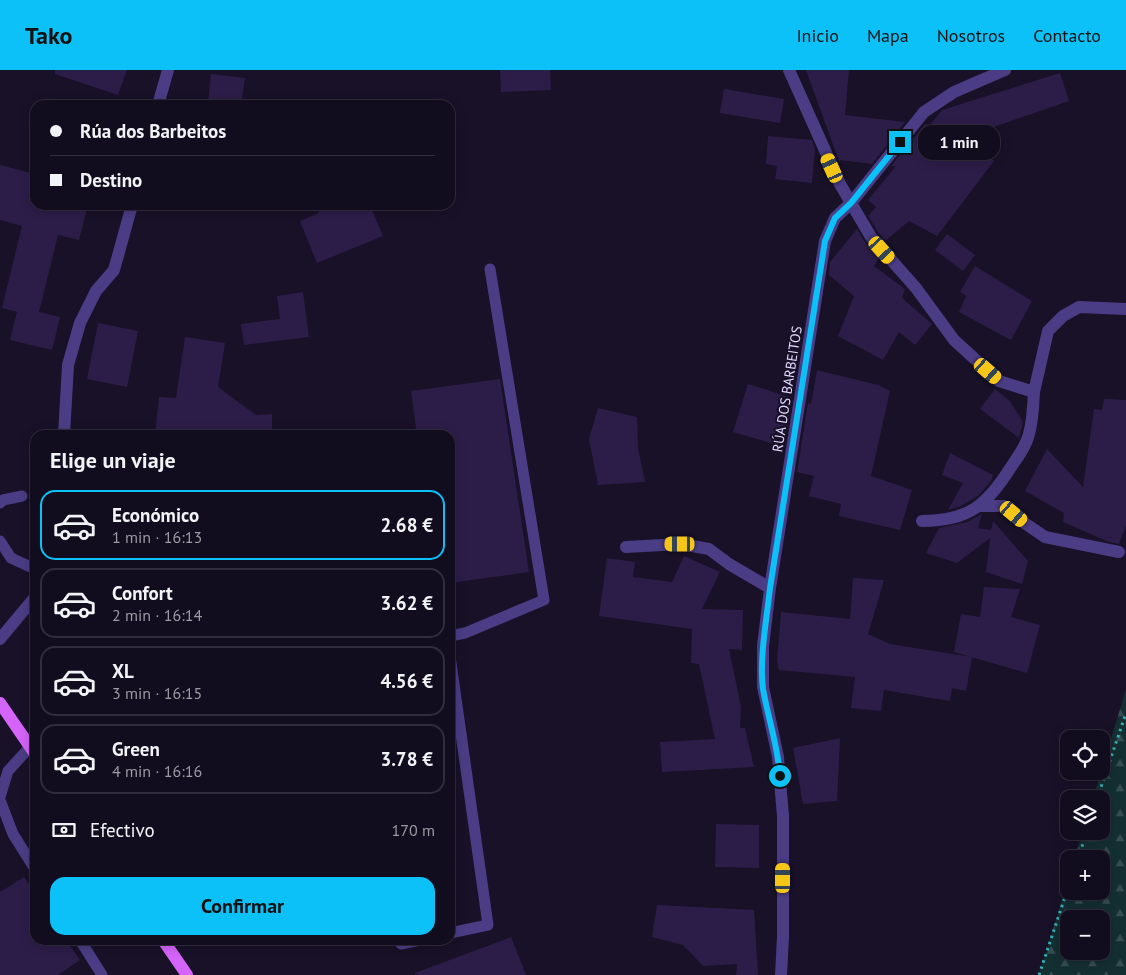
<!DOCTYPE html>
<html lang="es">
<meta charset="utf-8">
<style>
body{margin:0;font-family:"PT Sans",sans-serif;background:#1f1b2b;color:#f1f3f6;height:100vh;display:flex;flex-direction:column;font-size:19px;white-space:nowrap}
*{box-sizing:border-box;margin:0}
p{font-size:16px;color:#9c9ca4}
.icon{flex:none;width:28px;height:28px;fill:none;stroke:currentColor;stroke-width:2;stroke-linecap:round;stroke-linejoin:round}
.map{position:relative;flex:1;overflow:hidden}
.details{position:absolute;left:30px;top:360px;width:425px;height:515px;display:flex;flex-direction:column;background:#120d1e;border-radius:15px;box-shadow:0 2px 12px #0003,0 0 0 1px #312d3c}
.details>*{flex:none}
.top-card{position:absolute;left:30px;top:30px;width:425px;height:110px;border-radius:15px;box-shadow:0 2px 12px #0003,0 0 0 1px #312d3c;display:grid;align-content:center;height:110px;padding:0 20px;background:#120d1e}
.tools{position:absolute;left:1060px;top:660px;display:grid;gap:10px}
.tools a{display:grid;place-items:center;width:50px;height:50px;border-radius:10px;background:#120d1e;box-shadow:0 2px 12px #0003,0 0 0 1px #312d3c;font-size:25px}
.end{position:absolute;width:22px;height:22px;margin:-11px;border:6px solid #0bc1f7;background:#111;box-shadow:0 0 0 2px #111}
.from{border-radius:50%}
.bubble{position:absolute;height:35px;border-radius:15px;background:#120d1e;box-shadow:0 2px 12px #0003,0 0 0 1px #312d3c;font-size:16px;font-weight:800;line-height:35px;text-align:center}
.car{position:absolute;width:15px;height:30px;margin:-15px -8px;border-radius:6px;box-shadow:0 0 4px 1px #0007;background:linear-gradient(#f5c518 24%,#345 0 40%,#f5c518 0 76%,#345 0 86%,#f5c518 0)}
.top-card b{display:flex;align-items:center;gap:18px;height:48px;font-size:19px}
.top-card b+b{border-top:1px solid #312d3c}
.top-card i{width:12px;height:12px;background:#f1f3f6}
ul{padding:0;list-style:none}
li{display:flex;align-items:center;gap:15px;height:70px;margin:0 10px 8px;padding:0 10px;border:2px solid #312d3c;border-radius:15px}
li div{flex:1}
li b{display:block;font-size:19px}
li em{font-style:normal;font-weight:800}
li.selected{border-color:#0bc1f7}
li>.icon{width:45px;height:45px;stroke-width:1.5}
h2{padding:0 20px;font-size:22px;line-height:60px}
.pay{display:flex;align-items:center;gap:12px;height:55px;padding:0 20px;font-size:19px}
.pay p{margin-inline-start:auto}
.button{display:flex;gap:10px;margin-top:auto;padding:10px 20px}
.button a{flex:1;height:58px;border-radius:15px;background:#0bc1f7;color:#111;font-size:20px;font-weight:800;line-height:58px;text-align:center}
header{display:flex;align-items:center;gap:30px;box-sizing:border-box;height:70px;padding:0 25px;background:#0bc1f7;color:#111}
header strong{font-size:24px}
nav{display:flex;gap:28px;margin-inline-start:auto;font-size:18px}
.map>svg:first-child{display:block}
.forest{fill:url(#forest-firs);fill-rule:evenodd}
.building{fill:#2c1d48}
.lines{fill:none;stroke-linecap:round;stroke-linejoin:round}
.path{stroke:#34aeb7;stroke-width:3;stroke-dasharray:2.5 4;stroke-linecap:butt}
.service{stroke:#4a3d85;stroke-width:11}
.minor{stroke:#4a3d85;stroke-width:12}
.primary{stroke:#d564fa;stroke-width:12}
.route{stroke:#0bc1f7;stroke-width:6}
.labels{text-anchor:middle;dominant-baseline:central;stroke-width:4.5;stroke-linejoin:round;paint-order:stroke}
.street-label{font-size:14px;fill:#e2d9fe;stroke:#181128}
</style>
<header>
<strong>Tako</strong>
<nav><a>Inicio</a><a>Mapa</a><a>Nosotros</a><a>Contacto</a></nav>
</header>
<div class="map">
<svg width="1126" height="905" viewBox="0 0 1126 905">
<defs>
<pattern id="forest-firs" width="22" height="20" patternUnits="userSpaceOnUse" patternTransform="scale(1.25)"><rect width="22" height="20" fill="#142f32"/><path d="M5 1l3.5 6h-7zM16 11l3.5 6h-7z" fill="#364d51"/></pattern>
</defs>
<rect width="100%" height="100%" fill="#181128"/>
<path class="forest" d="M1126,619v286h-87l30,-98v14h32v-32h-27l9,-28h18v-32h-8zM1069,849h32v32h-32z"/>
<path class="building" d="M55,0h72l-9,25 -63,-21z
M500,0h50l1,20 -50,2z
M806,0h43l-4,45 60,7 -33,42 -32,-4v4z
M1060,3l9,28 -90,31 15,14 -9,8 9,7 -57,75 -28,-15 -24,20 -7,-9 -10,-16 8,-9 -8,-7 28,-34h-5l34,-42 5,1 12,-15z
M211,4l34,4 -4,27 -33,-2z
M724,19l60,10 -4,24 -60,-10z
M768,66l44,4 3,8 -3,35 -37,-4 2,-13 -11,-2z
M0,95l35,9v31h53l-9,35 -21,-5 -19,77 21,5 -8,33 -42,-10 7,-28 -15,-4 20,-82 -22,-6z
M316,135h54l13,31 -66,27 -17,-42 19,-8z
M857,159l8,13 14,16 -5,8 31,23 -3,9 30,26 -17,21 -16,-13 -16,28 -45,-24 16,-40 -25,-21 1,-13z
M947,164l28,21 -12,16 -28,-21z
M975,196l57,35 -21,39 -52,-28 7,-16 -6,-4z
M303,222l6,45 -65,8 -3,-21 39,-5 -3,-23z
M98,253l40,8 -11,56 -40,-8z
M185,267l40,6 -7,44 38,28 16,-1v21h-117l4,-38 17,1z
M817,300l61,15 12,6 -19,85 41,14 -12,40 -61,-14 2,-12 -32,-8 5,-20 -17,-4 11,-69 3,1z
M500,309l29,193 -79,11v-148h-33l-6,-44z
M748,314l44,14 -8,49 -51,-15z
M995,319l15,12 13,21 -4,16 -39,-29z
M1104,329l22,1v125l-7,19 -10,-2 -46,-20 1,-9 -39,-22 22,-42 36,38 11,-78 8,1z
M598,338l39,9 1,31 7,34 -47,3 -9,-46z
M950,383l43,22 -2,6 -12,14 -18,11 -13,4 15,-27 -21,-8z
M982,444l-4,14 13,2 2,-9 35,40 -6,23 -36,-12 4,-34 -33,25 -31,-10 13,-25 28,-6z
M684,486l36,16 -18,37 41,1 -1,40 -13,-1 12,58 -1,21h5l9,39 -92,5 -2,-30 55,-3 -16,-75 -8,-1 1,-34 -93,-13 8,-58 28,4 -2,15 39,5z
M853,508l31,2 -16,54 22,10 82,13 -6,34 -14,-3 -2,13 -66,-11 -3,21 -30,-3 4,-31 -76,-7 -2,-9 4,-49 69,7z
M984,517l36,2 -9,28 29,8 -13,48 -73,-21 7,-38 19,3z
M840,668l-3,63 -34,3 -10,-56z
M716,754l43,1v43l-44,-1z
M24,807l11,16v47h31l14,20 -22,15h-58v-83z
M657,835l97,5 4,65h-22l1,-11 -34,2 -20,-21 -31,-8z
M511,867l15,38h-111v-2z"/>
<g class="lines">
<path class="path" d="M1097,729l29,-86
M1078,789l9,-28
M1039,905l30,-90"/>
<path class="service" d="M0,433l3,-3 19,-4
M0,471l11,17 24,11
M450,566l15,-3 79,-33 -54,-331
M450,586l38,269 -38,8
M0,727l8,-26 22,-24
M0,730l13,34 22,35
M80,870l22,35
M401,874l19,-4"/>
<path class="minor" d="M1005,0l-51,22 -30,20 -73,91 20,34 45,51 38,52 45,41 35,11 14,-61 15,-15 16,-9 47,2
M158,35l10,-35
M64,365l4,-70 12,-42 16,-32 18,-21 18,-65
M981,436h23l19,16 22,15 74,15
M922,451c47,0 65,-16 89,-54 7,-10 15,-21 18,-33 4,-14 4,-28 5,-42
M626,477l55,-3 28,5 20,15 41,24
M0,569l35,-42
M781,905l2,-38v-121l-5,-59 -15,-70v-41l7,-58 55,-347 10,-23 16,-15 -11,-19 -51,-114"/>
<path class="primary" d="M0,633l35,51
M163,870l24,35"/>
</g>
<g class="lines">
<path class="route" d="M780,706c-2,-30 -12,-58 -17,-87 -4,-30 4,-72 7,-101l55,-347 10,-23 16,-15 49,-61"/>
</g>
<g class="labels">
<g class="street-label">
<text transform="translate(787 319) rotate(-81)">RÚA DOS BARBEITOS</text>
</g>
</g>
</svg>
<div class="tools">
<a><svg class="icon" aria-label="locate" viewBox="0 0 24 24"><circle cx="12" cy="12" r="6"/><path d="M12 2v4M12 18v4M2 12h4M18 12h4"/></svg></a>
<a><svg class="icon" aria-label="layers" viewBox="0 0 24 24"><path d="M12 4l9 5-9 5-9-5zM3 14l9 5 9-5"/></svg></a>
<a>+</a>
<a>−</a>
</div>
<i class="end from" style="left:780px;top:706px"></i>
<i class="end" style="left:900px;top:72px"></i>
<div class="bubble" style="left:918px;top:55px;width:82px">1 min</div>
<i class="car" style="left:832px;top:98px;rotate:336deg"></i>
<i class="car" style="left:882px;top:180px;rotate:138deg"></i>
<i class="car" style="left:988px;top:301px;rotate:131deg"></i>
<i class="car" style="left:1014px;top:444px;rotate:130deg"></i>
<i class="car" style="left:680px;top:474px;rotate:270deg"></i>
<i class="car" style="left:783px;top:808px;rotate:0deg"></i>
<div class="top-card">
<b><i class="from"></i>Rúa dos Barbeitos</b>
<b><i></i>Destino</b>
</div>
<section class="details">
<h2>Elige un viaje</h2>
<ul>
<li class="selected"><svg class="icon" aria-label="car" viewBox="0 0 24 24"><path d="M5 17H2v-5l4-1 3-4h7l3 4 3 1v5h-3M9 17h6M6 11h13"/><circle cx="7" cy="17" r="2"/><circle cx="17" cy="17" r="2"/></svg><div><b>Económico</b><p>1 min · 16:13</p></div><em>2.68 €</em></li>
<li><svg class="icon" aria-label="car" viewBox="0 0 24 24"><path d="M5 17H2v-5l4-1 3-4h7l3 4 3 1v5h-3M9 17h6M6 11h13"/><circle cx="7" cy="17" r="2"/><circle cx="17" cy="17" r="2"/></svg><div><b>Confort</b><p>2 min · 16:14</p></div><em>3.62 €</em></li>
<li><svg class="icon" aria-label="car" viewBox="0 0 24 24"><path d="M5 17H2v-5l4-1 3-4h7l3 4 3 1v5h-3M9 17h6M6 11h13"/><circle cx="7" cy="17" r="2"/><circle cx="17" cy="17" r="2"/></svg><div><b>XL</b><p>3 min · 16:15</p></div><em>4.56 €</em></li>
<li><svg class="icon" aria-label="car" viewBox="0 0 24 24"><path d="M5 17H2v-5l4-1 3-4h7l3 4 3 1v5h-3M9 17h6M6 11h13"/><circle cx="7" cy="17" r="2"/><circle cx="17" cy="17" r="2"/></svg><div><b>Green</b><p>4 min · 16:16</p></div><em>3.78 €</em></li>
</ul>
<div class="pay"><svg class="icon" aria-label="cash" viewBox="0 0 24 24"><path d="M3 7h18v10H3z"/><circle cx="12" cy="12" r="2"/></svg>Efectivo<p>170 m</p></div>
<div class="button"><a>Confirmar</a></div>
</section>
</div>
